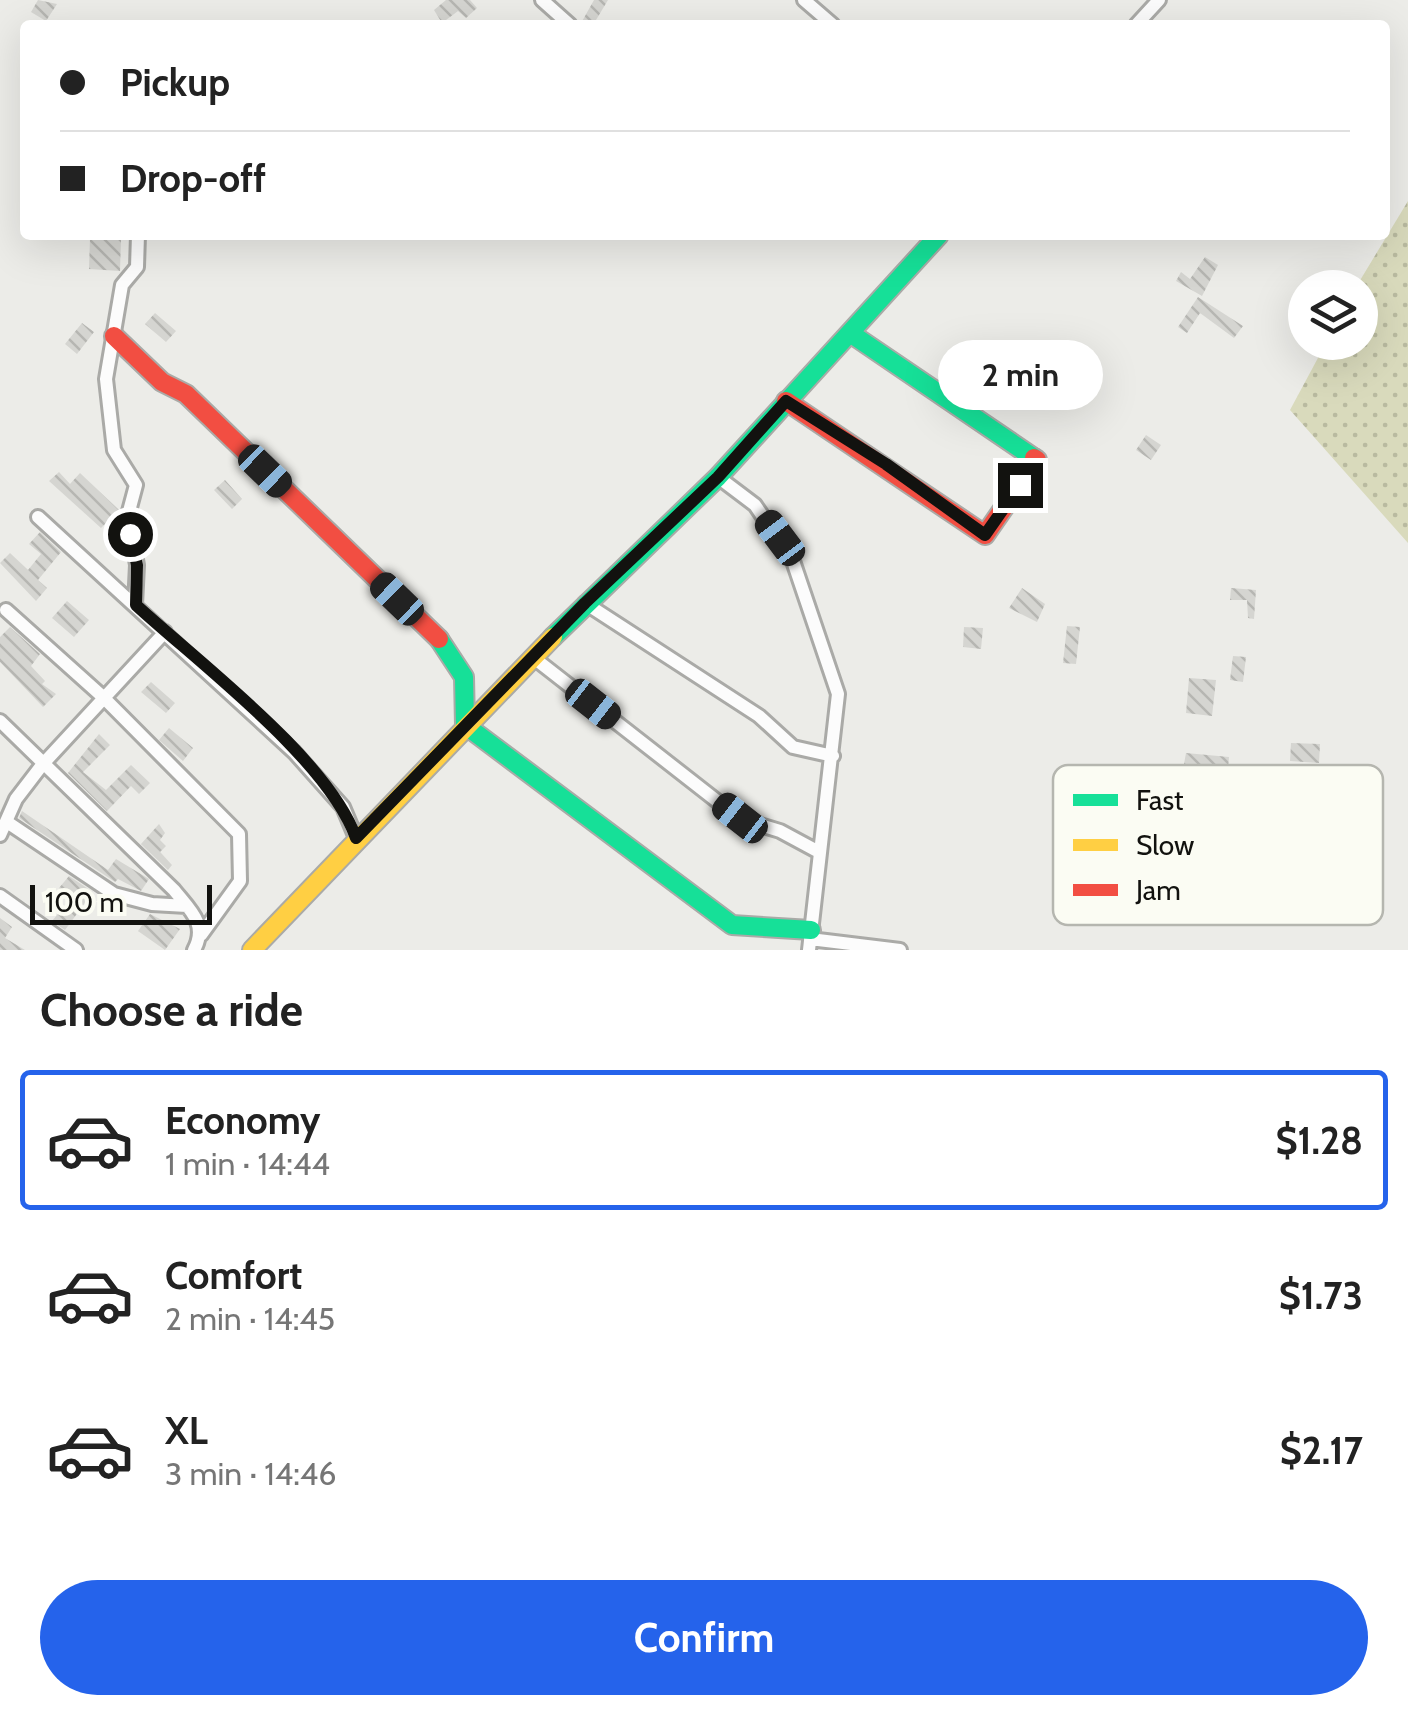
<!DOCTYPE html>
<meta charset="utf-8">
<style>
body{margin:0;font-family:Cabin,sans-serif;background:#f6f6f6;color:#222;height:100vh;display:flex;flex-direction:column;font-size:38px;white-space:nowrap}
*{box-sizing:border-box;margin:0}
p{font-size:32px;color:#767676}
.icon{flex:none;width:55px;height:55px;fill:none;stroke:currentColor;stroke-width:2;stroke-linecap:round;stroke-linejoin:round}
.map{position:relative;height:950px;overflow:hidden}
.sheet{display:flex;flex-direction:column;background:#fff;flex:1}
.sheet>*{flex:none}
.banner{position:absolute;left:20px;top:20px;width:1370px;height:220px;border-radius:10px;box-shadow:0 10px 40px #0002;display:grid;align-content:center;height:220px;padding:0 40px;background:#fff}
.tools{position:absolute;left:1288px;top:270px;display:grid;gap:20px}
.tools a{display:grid;place-items:center;width:90px;height:90px;border-radius:50%;background:#fff;box-shadow:0 10px 40px #0002;font-size:50px}
.scale{position:absolute;left:30px;bottom:25px;width:182px;box-sizing:border-box;padding-left:10px;border:5px solid #12120f;border-top:0;font-size:28px;line-height:35px;white-space:nowrap;color:#12120f;-webkit-text-stroke:8px #fbfcf3;paint-order:stroke}
.end{position:absolute;width:45px;height:45px;margin:-22px;border:12px solid #12120f;background:#fff;box-shadow:0 0 0 5px #fff}
.from{border-radius:50%}
.bubble{position:absolute;height:70px;border-radius:35px;background:#fff;box-shadow:0 10px 40px #0002;font-size:32px;font-weight:700;line-height:70px;text-align:center}
.car{position:absolute;width:30px;height:60px;margin:-30px -15px;border-radius:12px;box-shadow:0 0 8px 2px #0007;background:linear-gradient(#222 24%,#8ab4d8 0 40%,#222 0 76%,#8ab4d8 0 86%,#222 0)}
.banner b{display:flex;align-items:center;gap:35px;height:95px;font-size:38px}
.banner b+b{border-top:2px solid #e0e0e0}
.banner i{width:25px;height:25px;background:#222}
ul{padding:0;list-style:none}
li{display:flex;align-items:center;gap:30px;height:140px;margin:0 20px 15px;padding:0 20px;border:5px solid transparent;border-radius:10px}
li div{flex:1}
li b{display:block;font-size:38px}
li em{font-style:normal;font-weight:700}
li.current{border-color:#2563eb}
li>.icon{width:90px;height:90px;stroke-width:1.5}
h2{padding:0 40px;font-size:45px;line-height:120px}
.action{display:flex;gap:20px;margin-top:auto;padding:20px 40px}
.action a{flex:1;height:115px;border-radius:60px;background:#2563eb;color:#fff;font-size:40px;font-weight:700;line-height:115px;text-align:center}
.map>svg:first-child{display:block}
.grass{fill:url(#grass-dots)}
.building{fill:url(#building-back-hatch)}
.lines{fill:none;stroke-linecap:round;stroke-linejoin:round}
.street-casing{stroke:#aaaaa7;stroke-width:18}
.fast-casing{stroke:#aaaaa7;stroke-width:22}
.slow-casing{stroke:#aaaaa7;stroke-width:22}
.jam-casing{stroke:#aaaaa7;stroke-width:22}
.street{stroke:#fcfcfc;stroke-width:12}
.fast{stroke:#16e098;stroke-width:18}
.slow{stroke:#ffcf43;stroke-width:18}
.jam{stroke:#f24e42;stroke-width:18}
.route{stroke:#12120f;stroke-width:12}
.key{fill:#fbfcf3;stroke:#b5b6af;stroke-width:2.5}
.key-label{font-size:28px;fill:#12120f}
</style>
<div class="map">
<svg width="1408" height="950" viewBox="0 0 1408 950">
<defs>
<pattern id="grass-dots" width="8" height="8" patternUnits="userSpaceOnUse" patternTransform="scale(2.5)"><rect width="8" height="8" fill="#d9dabc"/><path d="M2 2h.1M6 6h.1" fill="none" stroke="#b9baa0" stroke-width="1.8" stroke-linecap="round"/></pattern>
<pattern id="building-back-hatch" width="6" height="6" patternUnits="userSpaceOnUse" patternTransform="scale(2.5)"><rect width="6" height="6" fill="#d5d5d1"/><path d="M-1 5l2 2M0 0l6 6M5-1l2 2" fill="none" stroke="#b6b6b2"/></pattern>
</defs>
<rect width="100%" height="100%" fill="#ecece8"/>
<path class="grass" d="M1408,201v342l-118,-133 36,-67 34,-1v-54l-4,-1z"/>
<path class="building" d="M38,0l19,4 -11,17 -15,-9z
M446,0h24l7,8 -11,10 -8,-7 -16,12 -8,-13z
M594,0h14l-15,25h-13z
M90,238l31,1 -1,32 -31,-2z
M1205,257l13,8 -16,31 -26,-15 5,-9 9,7z
M1198,297l45,29 -9,12 -34,-25 -13,20 -9,-6z
M155,313l21,18 -10,11 -21,-18z
M82,323l12,9 -17,22 -12,-10z
M1146,435l15,10 -10,15 -15,-10z
M59,472l11,12 10,-11 39,37 -18,18 -52,-47z
M225,480l17,19 -10,10 -18,-19z
M40,532l21,20 -23,28 9,8 -11,13 -36,-38 10,-10 18,17 13,-16 -12,-10z
M1022,588l23,16 -8,18 -28,-14z
M1231,588l25,2 -2,29 -6,-1 -1,-18h-17z
M67,601l22,19 -15,17 -22,-19z
M1067,626l13,1 -4,37 -13,-1z
M10,627l30,27 -9,12 14,15 -3,3 14,10 -13,13 -43,-45v-25z
M964,627l19,1 -2,21 -18,-2z
M1233,656l13,1 -3,25 -13,-2z
M1189,678l27,2 -4,36 -26,-3z
M151,682l24,21 -9,10 -25,-21z
M169,728l24,20 -10,13 -24,-21z
M99,734l11,11 -27,27 23,18 25,-25 19,18 -11,11 -8,-8 -24,25 -39,-38z
M1291,743l29,1 -1,19 -29,-2z
M1186,753l43,4 -1,13 -44,-6z
M22,811l86,59 8,-11 33,20 -8,12 -23,-12 -3,3 -96,-64z
M159,824l6,9 -5,7 6,6 -6,6 12,13 -4,5 -27,-26z
M69,876l24,16 -28,38 -13,-9 19,-23 -12,-10z
M150,914l30,15 -15,21 -27,-19z
M0,918l12,9 -7,11 20,12h-25z"/>
<g class="lines">
<defs>
<path id="street" d="M542,0l28,25
M804,0l29,25
M1136,25l23,-25
M718,477l37,28 38,56 45,133 -29,256
M38,517l256,235 49,55 13,31
M585,603l174,113 34,31 40,9
M135,605l2,-40 -9,-50 8,-30 -22,-35 -8,-71 16,-94 15,-18 1,-32
M6,610l97,87 136,137 1,47 -39,54
M534,658l206,161 40,12 39,21
M0,721l174,169c16,20 34,34 20,60
M7,822l107,72 38,10 35,2
M0,835l16,-36 26,-34 123,-133
M0,896l76,54
M810,939l90,11"/>
<path id="fast" d="M850,333l184,125
M553,637l165,-160 221,-242
M439,639l25,38 1,48 267,200 79,5"/>
<path id="slow" d="M252,950l301,-313"/>
<path id="jam" d="M114,336l48,46 24,12 253,245
M786,401l199,134 52,-75 -3,-2"/>
</defs>
<use href="#street" class="street-casing"/>
<use href="#fast" class="fast-casing"/>
<use href="#slow" class="slow-casing"/>
<use href="#jam" class="jam-casing"/>
<use href="#street" class="street"/>
<use href="#fast" class="fast"/>
<use href="#slow" class="slow"/>
<use href="#jam" class="jam"/>
</g>
<g class="lines">
<path class="route" d="M130,534l7,31 -1,40c63,58 192,154 220,233l229,-235 133,-126 68,-76 100,63 99,71 35,-50"/>
</g>
<rect x="1053" y="765" width="330" height="160" rx="15" class="key"/>
<rect x="1073" y="794" width="45" height="12" fill="#16e098"/>
<rect x="1073" y="839" width="45" height="12" fill="#ffcf43"/>
<rect x="1073" y="884" width="45" height="12" fill="#f24e42"/>
<g class="key-label">
<text x="1136" y="810">Fast</text>
<text x="1136" y="855">Slow</text>
<text x="1136" y="900">Jam</text>
</g>
</svg>
<div class="tools">
<a><svg class="icon" aria-label="layers" viewBox="0 0 24 24"><path d="M12 4l9 5-9 5-9-5zM3 14l9 5 9-5"/></svg></a>
</div>
<div class="scale">100 m</div>
<i class="end from" style="left:130px;top:534px"></i>
<i class="end" style="left:1020px;top:485px"></i>
<div class="bubble" style="left:938px;top:340px;width:165px">2 min</div>
<i class="car" style="left:265px;top:471px;rotate:134deg"></i>
<i class="car" style="left:780px;top:538px;rotate:323deg"></i>
<i class="car" style="left:397px;top:599px;rotate:314deg"></i>
<i class="car" style="left:593px;top:704px;rotate:128deg"></i>
<i class="car" style="left:740px;top:818px;rotate:308deg"></i>
<div class="banner">
<b><i class="from"></i>Pickup</b>
<b><i></i>Drop-off</b>
</div>
</div>
<section class="sheet">
<h2>Choose a ride</h2>
<ul>
<li class="current"><svg class="icon" aria-label="car" viewBox="0 0 24 24"><path d="M5 17H2v-5l4-1 3-4h7l3 4 3 1v5h-3M9 17h6M6 11h13"/><circle cx="7" cy="17" r="2"/><circle cx="17" cy="17" r="2"/></svg><div><b>Economy</b><p>1 min · 14:44</p></div><em>$1.28</em></li>
<li><svg class="icon" aria-label="car" viewBox="0 0 24 24"><path d="M5 17H2v-5l4-1 3-4h7l3 4 3 1v5h-3M9 17h6M6 11h13"/><circle cx="7" cy="17" r="2"/><circle cx="17" cy="17" r="2"/></svg><div><b>Comfort</b><p>2 min · 14:45</p></div><em>$1.73</em></li>
<li><svg class="icon" aria-label="car" viewBox="0 0 24 24"><path d="M5 17H2v-5l4-1 3-4h7l3 4 3 1v5h-3M9 17h6M6 11h13"/><circle cx="7" cy="17" r="2"/><circle cx="17" cy="17" r="2"/></svg><div><b>XL</b><p>3 min · 14:46</p></div><em>$2.17</em></li>
</ul>
<div class="action"><a>Confirm</a></div>
</section>
